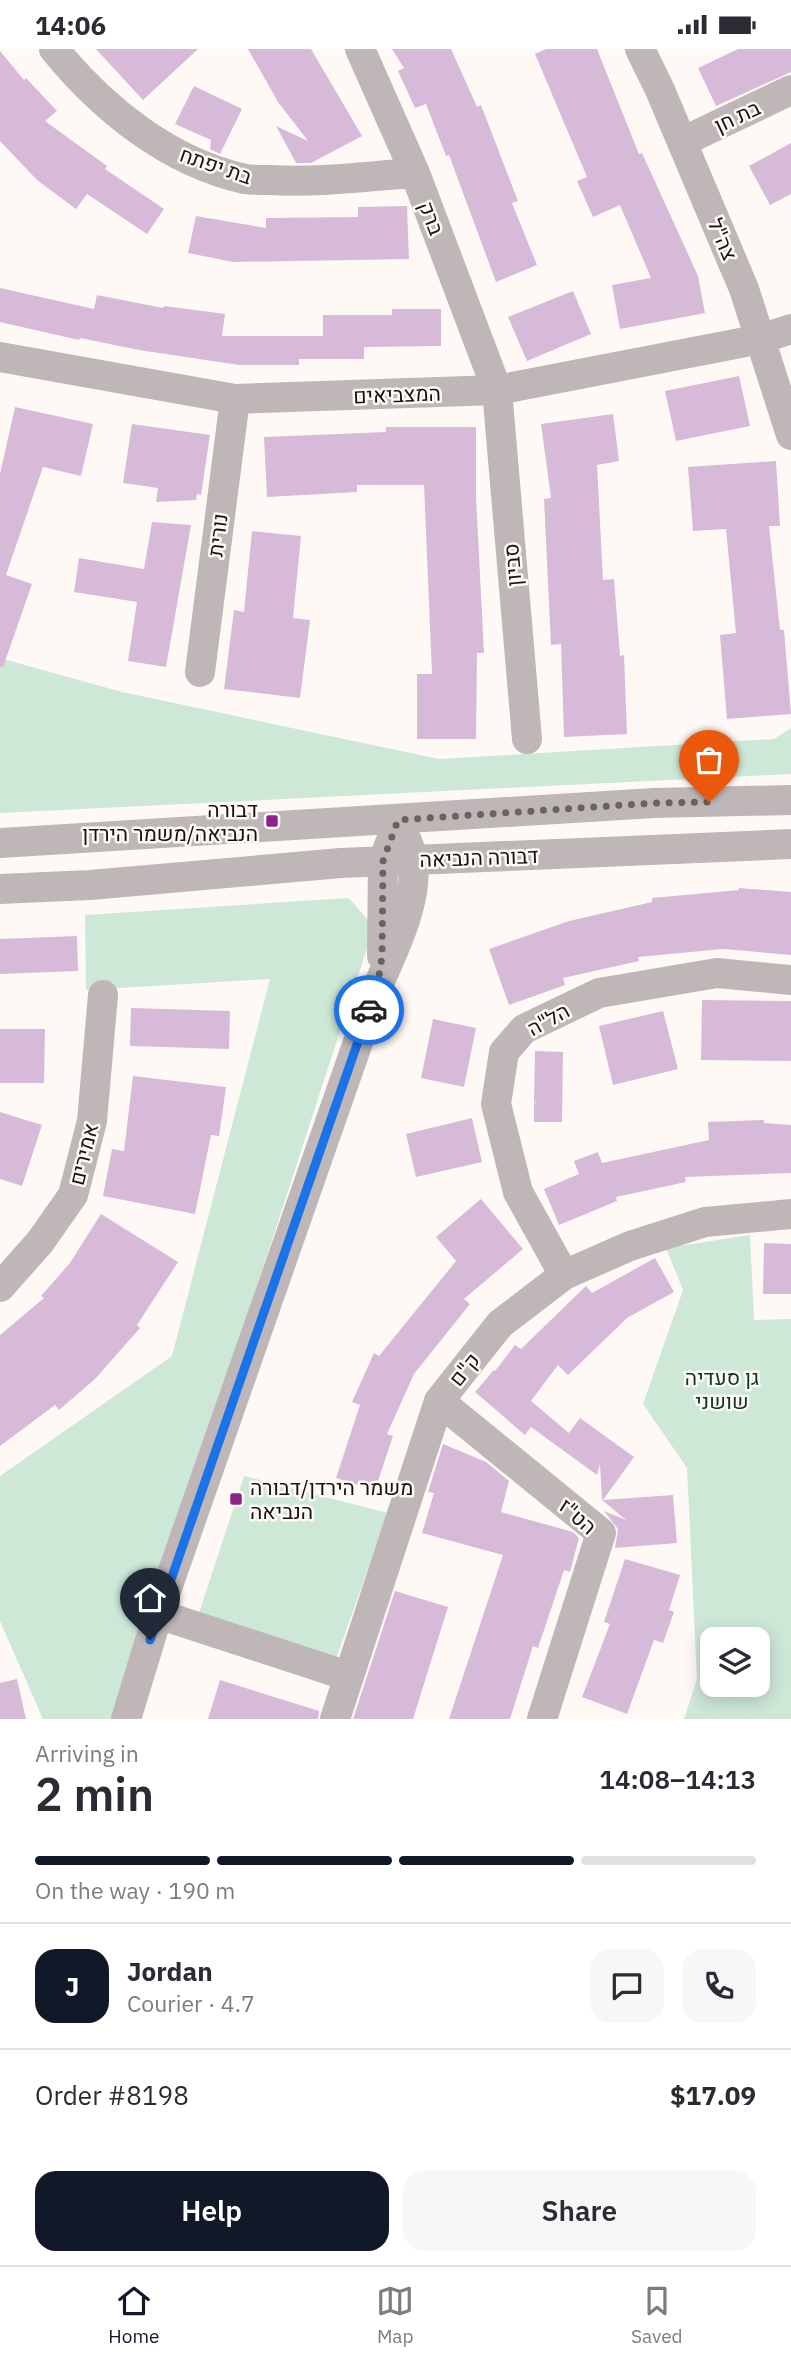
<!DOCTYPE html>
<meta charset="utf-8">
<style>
body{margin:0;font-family:"IBM Plex Sans",Heebo,sans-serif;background:#f7f7f7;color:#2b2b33;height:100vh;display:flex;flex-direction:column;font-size:26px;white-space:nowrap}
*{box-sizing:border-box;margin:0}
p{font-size:23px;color:#7c7c81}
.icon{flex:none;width:38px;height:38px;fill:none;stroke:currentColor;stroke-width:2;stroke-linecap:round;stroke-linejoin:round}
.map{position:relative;height:1670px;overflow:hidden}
.panel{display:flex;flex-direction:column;background:#fff;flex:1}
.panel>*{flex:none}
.controls{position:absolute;left:700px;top:1578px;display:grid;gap:14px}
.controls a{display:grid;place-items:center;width:70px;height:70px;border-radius:14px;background:#fff;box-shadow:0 4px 18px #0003;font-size:35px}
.pin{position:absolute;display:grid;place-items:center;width:60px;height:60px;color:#fff;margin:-72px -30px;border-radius:50% 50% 50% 0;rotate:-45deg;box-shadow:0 0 7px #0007}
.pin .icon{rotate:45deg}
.courier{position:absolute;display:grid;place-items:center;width:70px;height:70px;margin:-35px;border:5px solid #1a73e8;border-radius:50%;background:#fff;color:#222;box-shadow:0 2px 9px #0007}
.overview em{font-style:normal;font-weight:600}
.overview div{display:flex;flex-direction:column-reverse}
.overview{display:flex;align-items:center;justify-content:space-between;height:119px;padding:0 35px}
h1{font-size:46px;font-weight:600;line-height:52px}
.bar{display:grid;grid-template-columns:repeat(4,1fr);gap:10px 7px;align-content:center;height:84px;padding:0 35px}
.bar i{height:9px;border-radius:5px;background:#e1e1e2}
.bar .active{background:#111827}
.bar p{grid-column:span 4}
.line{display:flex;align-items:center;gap:18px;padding:0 35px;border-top:2px solid #e1e1e2}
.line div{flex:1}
.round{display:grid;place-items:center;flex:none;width:74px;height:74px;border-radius:21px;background:#f7f7f7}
.button{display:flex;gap:14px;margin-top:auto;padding:14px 35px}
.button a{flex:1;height:80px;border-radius:21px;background:#111827;color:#fff;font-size:28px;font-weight:600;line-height:80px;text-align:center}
.button a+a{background:#f7f7f7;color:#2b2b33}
.status{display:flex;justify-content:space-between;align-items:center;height:49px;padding:0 35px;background:#fff;direction:ltr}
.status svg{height:19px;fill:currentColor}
.menu{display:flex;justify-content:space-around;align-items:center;height:98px;border-top:2px solid #e1e1e2;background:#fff;font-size:19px;color:#7c7c81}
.menu a{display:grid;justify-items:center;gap:4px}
.menu .active{color:#111827}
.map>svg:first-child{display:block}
.green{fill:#cee8d8;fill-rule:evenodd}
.building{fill:#d6bad8}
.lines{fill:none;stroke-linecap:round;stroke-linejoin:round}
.minor{stroke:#beb6b7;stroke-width:30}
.done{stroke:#696460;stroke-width:7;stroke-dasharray:0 12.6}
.route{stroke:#1a73e8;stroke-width:9}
.poi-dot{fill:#8d2287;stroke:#fff9f5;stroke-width:2.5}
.labels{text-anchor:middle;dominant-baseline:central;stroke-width:5;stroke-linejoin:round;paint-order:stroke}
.street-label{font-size:21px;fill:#181310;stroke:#fff9f5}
.poi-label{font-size:21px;fill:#181310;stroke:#fff9f5;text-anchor:end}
.park-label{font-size:21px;fill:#083821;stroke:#fff9f5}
</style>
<div class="status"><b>14:06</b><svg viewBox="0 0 49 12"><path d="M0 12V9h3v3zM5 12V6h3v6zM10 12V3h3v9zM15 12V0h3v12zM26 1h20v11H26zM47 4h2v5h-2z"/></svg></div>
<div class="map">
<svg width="791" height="1670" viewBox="0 0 791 1670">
<rect width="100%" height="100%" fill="#fff9f5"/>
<path class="green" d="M0,609L122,643L439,710L774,690L791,679V725L0,764Z
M349,849L374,878L116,1670H43L0,1572V1427L172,1307L270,930L86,941L85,866Z
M750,1186L754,1271L791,1270V1670H684L697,1630L687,1419L643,1355L683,1241L666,1199ZM712,1591H758V1636H712Z
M244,1427L388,1464L336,1610L197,1570Z"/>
<path class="building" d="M96,0H198L143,51Z
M248,0H311L362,87L311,114H296L276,77L308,92L278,53Z
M392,0H451L477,58L481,56L518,152L512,154L537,216L496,233L449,106L446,107L426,55L415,59L398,22L404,19Z
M546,0H597L639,105L642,104L698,227L705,264L620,280L612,236L651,229L620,156L593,168L577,132L587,128L535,5Z
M738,0H791V23L716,57L698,19Z
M0,2L24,31L26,29L57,62L45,72L107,117L105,120L164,160L147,185L87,145L76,160L37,131L0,92Z
M194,37L242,60L220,105L210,100L211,91L175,75Z
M791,94V145L770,156L749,117Z
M407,157L409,210L233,213L188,204L196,167L266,179V169L358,168V158Z
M0,239L94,260L97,246L163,259L164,257L225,265L222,287H323V266H392V260H441V297L364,298V310H299V316H239L139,301L80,289L79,291L0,273Z
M573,242L591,285L527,312L508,268Z
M739,327L750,377L676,392L665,342Z
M15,358L93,375L81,427L43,418L6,526L32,535L3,618H0V425Z
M613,365L619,412L597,416L603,531L614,530L620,607L624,606L627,685L564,688L561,595L551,596L544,450L551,449L541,375Z
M132,375L210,386L201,446L197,445L196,451L156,453L158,439L123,434Z
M386,378H476V448L484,604H477L476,690H417V625H432L424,436H357V443L267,448L264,388L386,383Z
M776,412L780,477H769L780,581H784L791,665L727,670L720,586L736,584L726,480L693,482L688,418Z
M152,473L191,476L166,618L128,612L137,553L74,543L79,509L144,520Z
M252,482L301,487L293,569L310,571L300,649L224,640L234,561L244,563Z
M739,839L791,843V906L723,900L638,908L639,912L563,929L565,936L509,956L489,900L569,872L652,853V849L739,841Z
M77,887L78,922L0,925V890Z
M702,951L791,952V1012L701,1011Z
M131,959L230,962L229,1000L130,997Z
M663,962L678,1020L613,1036L599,977Z
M433,970L476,979L464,1038L421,1029Z
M0,980H45L44,1034H0Z
M535,1002L563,1003L562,1073H534V1054H538L534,1053Z
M133,1027L226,1038L219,1087L211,1086L195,1165L103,1147L112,1100L124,1102Z
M0,1063L42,1076L22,1137L0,1130Z
M472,1069L482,1113L416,1128L406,1085Z
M764,1071V1074L791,1076V1124L685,1128L686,1133L616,1148L617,1152L559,1176L544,1140L579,1125L574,1112L598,1103L602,1114L709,1091L708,1073Z
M481,1150L523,1200L464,1250L470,1255L414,1325L387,1385L393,1387L375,1441L336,1429L360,1356L352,1353L374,1304L379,1307L456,1212L436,1188Z
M101,1165L178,1213L137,1276L140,1279L95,1330L59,1361L55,1356L0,1397V1286L44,1249L41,1247L70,1214Z
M764,1194L791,1195V1245H763Z
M655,1209L674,1243L627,1269L568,1326L558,1316L531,1352L569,1384L580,1369L634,1408L603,1451L673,1446L677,1494L615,1499L618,1480L604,1462L626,1471L602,1451L600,1415L597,1426L531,1378L525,1386L475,1343L494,1321L495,1322L515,1296L521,1300L586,1237L592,1244Z
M443,1395L486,1413L509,1432L501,1463L573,1483L579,1489L570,1523L564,1521L538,1599L533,1597L510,1670H449L503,1506L422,1484L434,1444L428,1443Z
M625,1510L680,1526L669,1561L674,1563L663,1594L654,1591L627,1665L582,1648L610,1575L604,1573Z
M395,1542L448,1558L413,1670H353Z
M17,1630L26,1670H0V1634Z
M220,1631L319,1662L318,1670H208Z"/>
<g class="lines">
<path class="minor" d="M54,0C102,59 168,113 245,130C253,131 263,131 271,131C319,134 368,127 415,124
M360,0L415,124L497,341L527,690
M640,0L660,41L744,240L791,386
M682,93L791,41
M0,308L235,350L497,341L761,290L791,280
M200,623L235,350
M0,794L654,754L791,751
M0,840L90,836L341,814L791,795
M382,907L383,812L390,794
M564,1226L518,1143L496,1055L504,1003L524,980L599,944L717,924L791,931
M0,1238L40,1193L73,1146L92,1072L103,946
M439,1352L601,1484L542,1670
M158,1565L348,1627
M126,1670L158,1565L377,939C393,902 418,854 413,813C412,799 403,784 398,771
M335,1670L439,1352L500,1275L564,1226L630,1197L705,1173L791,1165"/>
</g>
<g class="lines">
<path class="done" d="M369,961L377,939L382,908L383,812L398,771L654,754L709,753"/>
<path class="route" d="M150,1591L369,961"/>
</g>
<g class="poi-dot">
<rect x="265" y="765" width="14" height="14" rx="3.5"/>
<rect x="229" y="1443" width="14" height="14" rx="3.5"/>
</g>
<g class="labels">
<g class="street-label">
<text transform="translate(737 67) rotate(-25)">בת חן</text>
<text transform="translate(216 116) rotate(19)">בת יפתח</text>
<text transform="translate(432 169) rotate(69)">ברק</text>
<text transform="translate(723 190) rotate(67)">צה"ל</text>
<text transform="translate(397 345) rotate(-2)">המצביאים</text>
<text transform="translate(217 486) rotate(-83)">נורית</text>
<text transform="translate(512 516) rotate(-95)">סביון</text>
<text transform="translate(479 808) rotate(-2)">דבורה הנביאה</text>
<text transform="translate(548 970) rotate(-29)">הל"ה</text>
<text transform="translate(83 1105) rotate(-76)">אמירים</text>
<text transform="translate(464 1320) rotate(-51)">ק"ם</text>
<text transform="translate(578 1467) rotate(42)">הט"ז</text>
</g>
<g class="poi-label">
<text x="258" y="760">דבורה<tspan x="258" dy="24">הנביאה/משמר הירדן</tspan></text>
<text x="250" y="1438" text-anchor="start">משמר הירדן/דבורה<tspan x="250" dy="24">הנביאה</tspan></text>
</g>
<g class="park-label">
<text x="722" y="1328">גן סעדיה<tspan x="722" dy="24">שושני</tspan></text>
</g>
</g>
</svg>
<div class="controls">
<a><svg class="icon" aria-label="layers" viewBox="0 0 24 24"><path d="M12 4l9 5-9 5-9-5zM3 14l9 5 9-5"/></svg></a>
</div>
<div class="pin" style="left:709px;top:753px;background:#ea580c"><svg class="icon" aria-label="bag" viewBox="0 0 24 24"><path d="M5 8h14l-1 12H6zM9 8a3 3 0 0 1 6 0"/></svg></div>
<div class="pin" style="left:150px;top:1591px;background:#1f2937"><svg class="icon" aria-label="home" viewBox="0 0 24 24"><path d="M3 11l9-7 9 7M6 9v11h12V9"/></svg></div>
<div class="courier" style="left:369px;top:961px"><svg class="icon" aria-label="car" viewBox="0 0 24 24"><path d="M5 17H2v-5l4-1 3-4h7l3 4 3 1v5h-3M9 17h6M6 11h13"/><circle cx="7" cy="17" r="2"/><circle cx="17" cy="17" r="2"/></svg></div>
</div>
<section class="panel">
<div class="overview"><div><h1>2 min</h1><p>Arriving in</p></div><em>14:08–14:13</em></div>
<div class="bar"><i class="active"></i><i class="active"></i><i class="active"></i><i></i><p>On the way · 190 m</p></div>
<div class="line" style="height:126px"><b class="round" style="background:#111827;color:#fff">J</b><div><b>Jordan</b><p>Courier · 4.7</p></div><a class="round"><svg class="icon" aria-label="chat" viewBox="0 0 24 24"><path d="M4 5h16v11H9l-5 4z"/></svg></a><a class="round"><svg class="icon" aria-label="phone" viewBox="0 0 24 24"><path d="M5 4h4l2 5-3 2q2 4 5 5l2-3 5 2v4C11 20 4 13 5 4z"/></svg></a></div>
<div class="line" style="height:91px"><div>Order #8198</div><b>$17.09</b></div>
<div class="button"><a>Help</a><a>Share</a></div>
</section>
<nav class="menu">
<a class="active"><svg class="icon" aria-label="home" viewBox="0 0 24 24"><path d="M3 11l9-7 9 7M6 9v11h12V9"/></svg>Home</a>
<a><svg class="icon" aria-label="map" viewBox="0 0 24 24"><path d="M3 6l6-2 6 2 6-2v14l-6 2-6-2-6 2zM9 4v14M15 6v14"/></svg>Map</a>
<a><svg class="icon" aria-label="saved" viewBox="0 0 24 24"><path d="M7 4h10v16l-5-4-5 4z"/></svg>Saved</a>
</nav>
